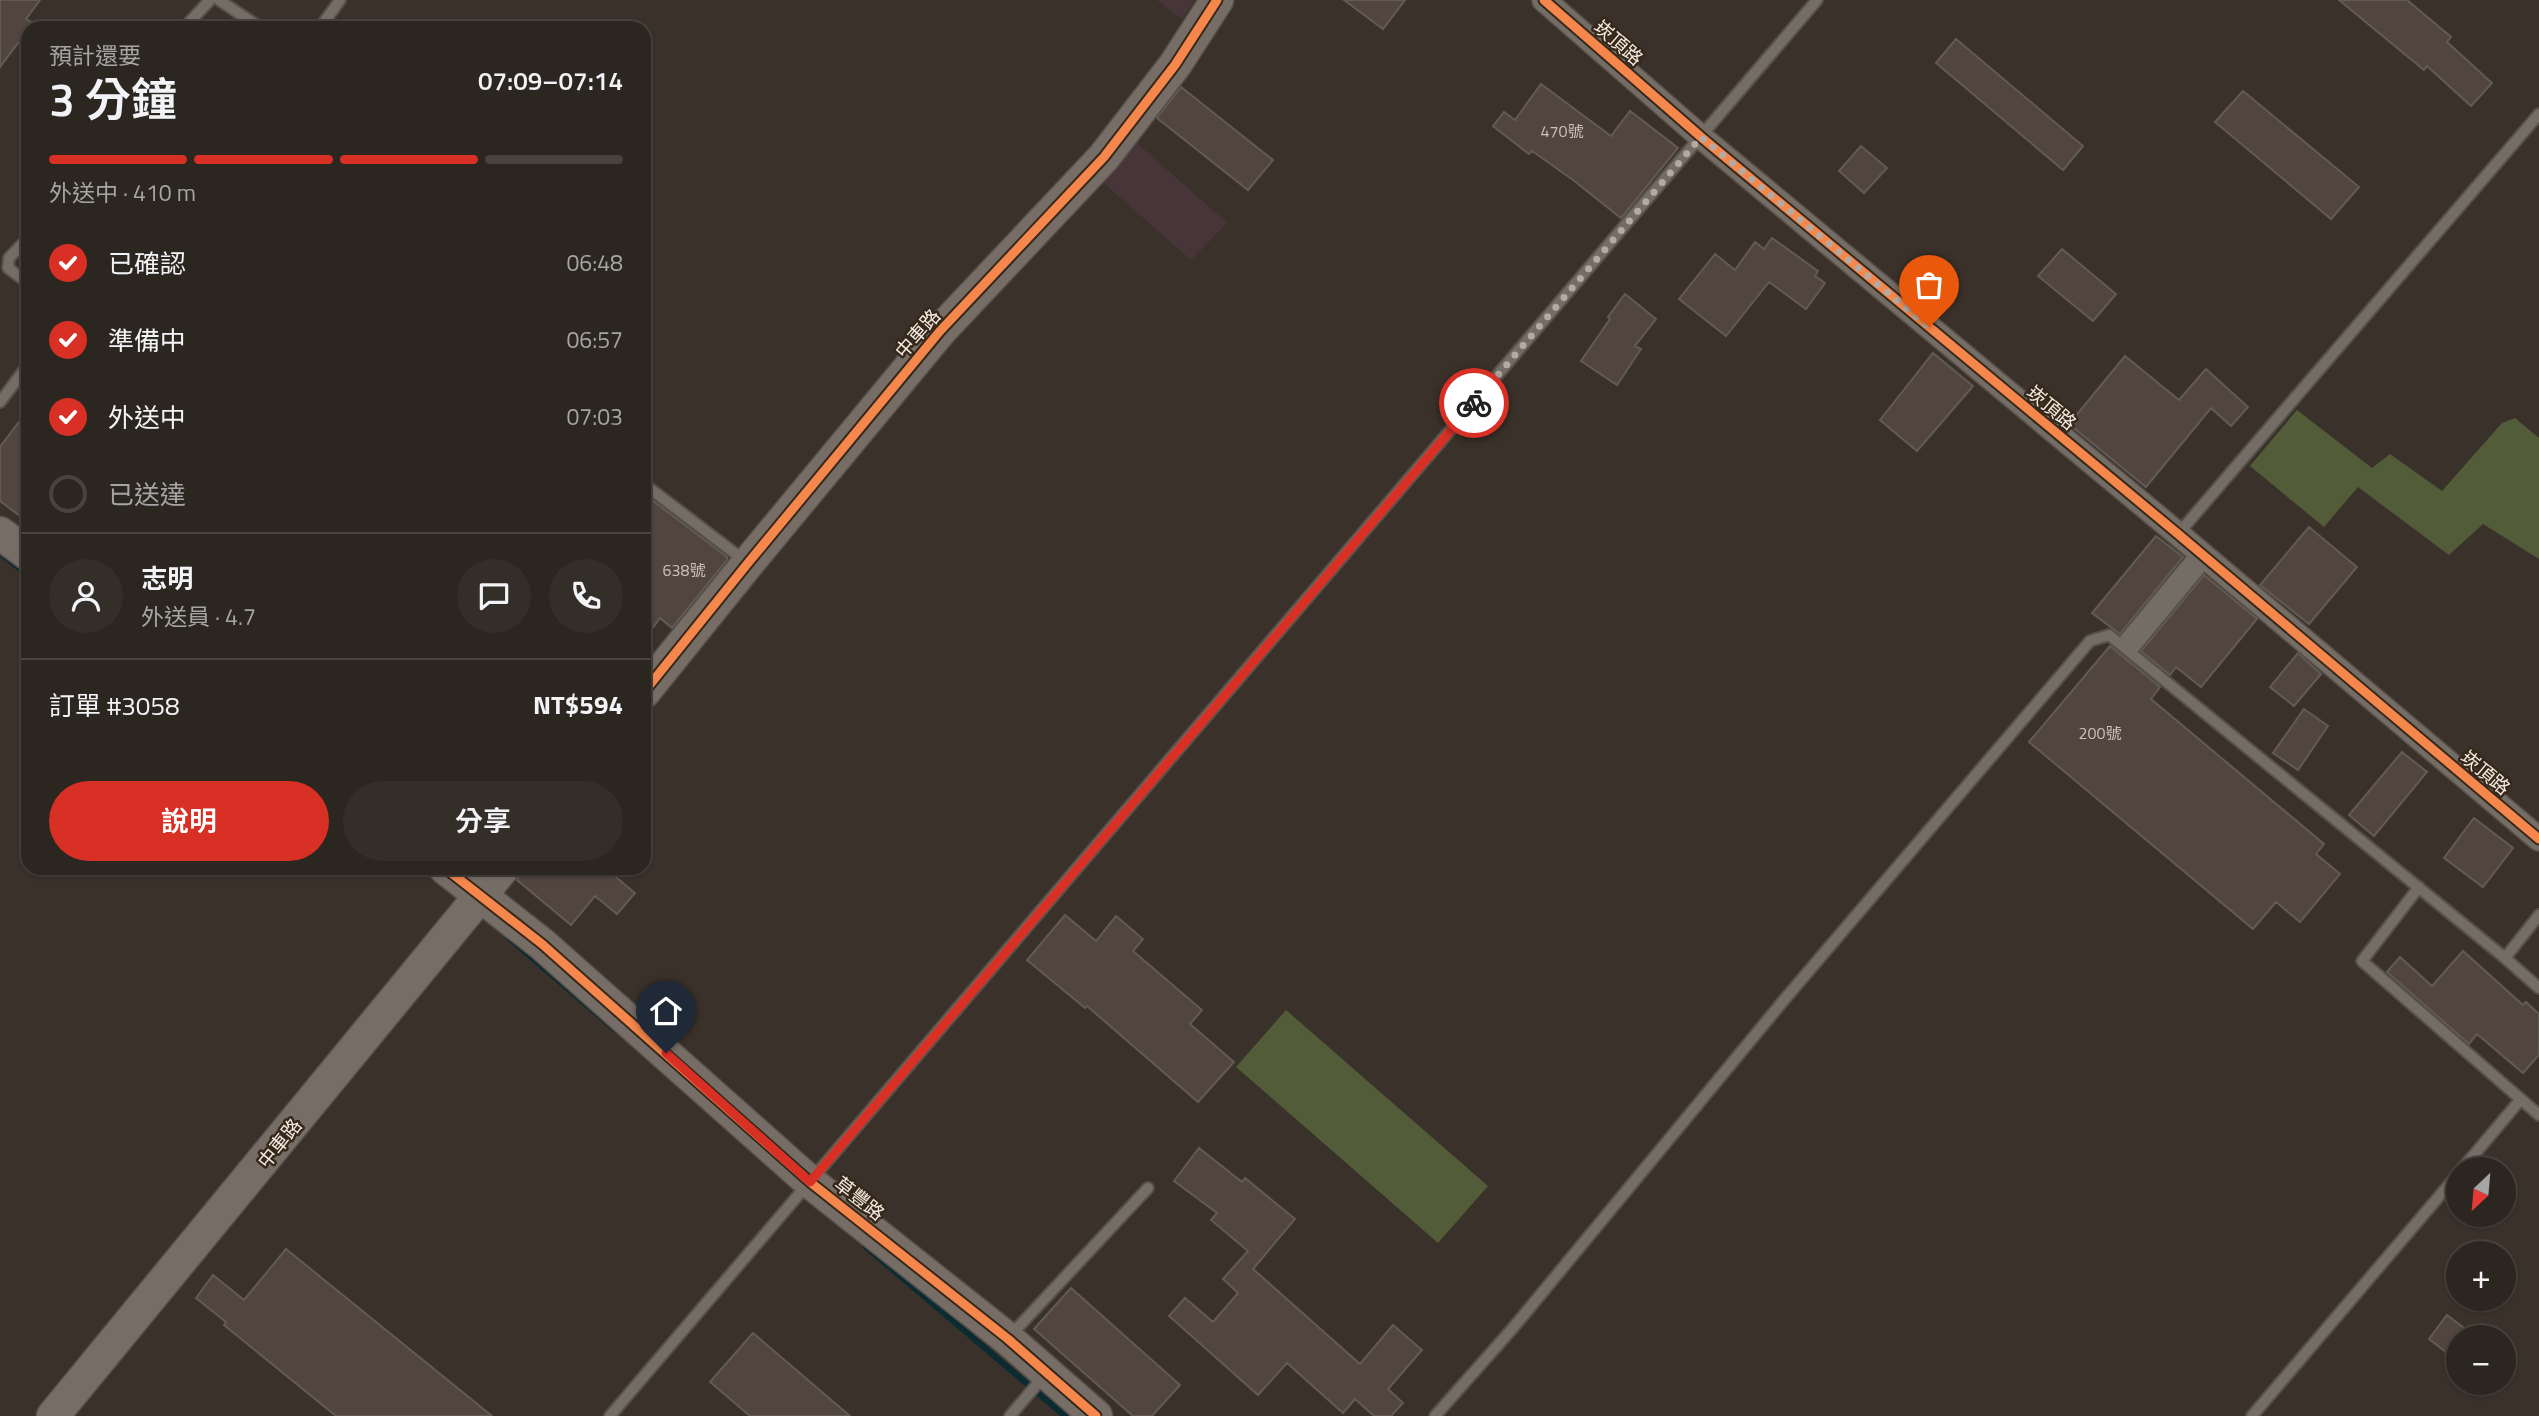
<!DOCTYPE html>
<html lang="zh-TW">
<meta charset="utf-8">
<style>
body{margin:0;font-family:"Titillium Web","Noto Sans TC",sans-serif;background:#342e29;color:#f1f3f6;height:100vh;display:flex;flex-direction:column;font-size:26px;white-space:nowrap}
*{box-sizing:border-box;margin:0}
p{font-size:23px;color:#a6a5a5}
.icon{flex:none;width:38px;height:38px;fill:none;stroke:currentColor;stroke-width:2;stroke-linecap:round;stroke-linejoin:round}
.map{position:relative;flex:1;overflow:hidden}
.panel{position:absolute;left:21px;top:21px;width:630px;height:854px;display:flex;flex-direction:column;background:#2c2620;border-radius:21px;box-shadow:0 2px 5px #0004,0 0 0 2px #48433e}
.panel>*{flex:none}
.needle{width:46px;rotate:206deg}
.tools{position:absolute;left:2446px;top:1157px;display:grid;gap:14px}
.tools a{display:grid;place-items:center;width:70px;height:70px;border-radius:50%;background:#2c2620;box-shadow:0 2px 5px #0004,0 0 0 2px #48433e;font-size:35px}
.pin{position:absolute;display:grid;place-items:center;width:60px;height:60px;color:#fff;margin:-72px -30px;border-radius:50% 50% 50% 0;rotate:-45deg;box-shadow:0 0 7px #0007}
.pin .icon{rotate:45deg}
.courier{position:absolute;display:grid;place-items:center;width:70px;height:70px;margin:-35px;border:5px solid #d93025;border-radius:50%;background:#fff;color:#222;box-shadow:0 2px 9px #0007}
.head em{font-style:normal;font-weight:600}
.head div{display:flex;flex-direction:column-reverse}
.head{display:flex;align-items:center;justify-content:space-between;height:119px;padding:0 28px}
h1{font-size:46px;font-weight:600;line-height:52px}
.bar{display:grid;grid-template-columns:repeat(4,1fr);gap:10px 7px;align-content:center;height:84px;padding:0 28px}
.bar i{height:9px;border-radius:5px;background:#48433e}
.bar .active{background:#d93025}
.bar p{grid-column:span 4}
.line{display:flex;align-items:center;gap:18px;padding:0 28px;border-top:2px solid #48433e}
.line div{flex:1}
.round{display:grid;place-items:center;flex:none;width:74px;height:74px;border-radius:37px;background:#342e29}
ol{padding:0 28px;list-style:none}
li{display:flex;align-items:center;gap:21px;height:77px}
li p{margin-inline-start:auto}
li .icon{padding:7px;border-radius:50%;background:#d93025;color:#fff;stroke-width:4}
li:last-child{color:#a6a5a5}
li i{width:38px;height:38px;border:4px solid #48433e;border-radius:50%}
.primary-button{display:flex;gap:14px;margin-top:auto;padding:14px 28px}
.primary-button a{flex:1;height:80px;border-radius:42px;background:#d93025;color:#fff;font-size:28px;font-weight:600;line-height:80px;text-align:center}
.primary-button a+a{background:#342e29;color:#f1f3f6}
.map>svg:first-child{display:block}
.industrial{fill:#48353a}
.green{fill:#525c38}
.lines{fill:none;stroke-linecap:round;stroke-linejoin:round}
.stream{stroke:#092b31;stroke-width:6}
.building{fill:#52453f;stroke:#625a55;stroke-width:2}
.lane-casing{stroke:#575049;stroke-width:14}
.street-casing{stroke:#575049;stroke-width:26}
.secondary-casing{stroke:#575049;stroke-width:35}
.lane{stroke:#736d66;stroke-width:10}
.street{stroke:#736d66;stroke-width:23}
.secondary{stroke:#766e66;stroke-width:32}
.cycleway-casing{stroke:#36281a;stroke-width:13}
.cycleway{stroke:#f5874c;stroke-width:9}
.done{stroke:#b4aaa2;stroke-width:7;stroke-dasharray:0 12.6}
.route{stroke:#d93025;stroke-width:9}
.labels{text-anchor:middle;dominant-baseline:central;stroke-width:5;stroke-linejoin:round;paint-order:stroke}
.number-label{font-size:16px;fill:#ccc2b9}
.street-label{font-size:19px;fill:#f5ebe2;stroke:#36281a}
</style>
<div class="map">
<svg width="2539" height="1416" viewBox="0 0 2539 1416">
<rect width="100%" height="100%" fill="#3a322a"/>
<path class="industrial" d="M1157,0H1195L1182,19Z
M1129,136L1227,223L1191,260L1098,178Z"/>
<path class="green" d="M2297,410L2372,468L2390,454L2442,491L2502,423L2515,418L2539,438V559L2483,524L2449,555L2358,487L2324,527L2250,466Z
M1286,1010L1488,1186L1438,1243L1236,1067Z"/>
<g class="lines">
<path class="stream" d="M0,553L28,575
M423,868L436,877
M506,935L617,1031
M866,1247L1065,1416"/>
</g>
<path class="building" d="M0,0H40L26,19L33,23L0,67Z
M1344,0H1405L1383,29Z
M2339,0H2407L2451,37L2447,42L2492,83L2471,106L2427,66L2424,70Z
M1956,39L2083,146L2063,170L1936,63Z
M1541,84L1611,136L1630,111L1678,148L1621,218L1573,180L1532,151L1529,154L1493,126L1504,112L1515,120Z
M1181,87L1273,160L1248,190L1157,118Z
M2243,91L2359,187L2331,219L2215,122Z
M1861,146L1887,168L1864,193L1839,171Z
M1772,238L1818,271L1815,276L1825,283L1806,309L1769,282L1726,336L1679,299L1715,254L1735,270L1755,242L1764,249Z
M2062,249L2116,294L2093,321L2038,276Z
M1625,294L1656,319L1635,346L1641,349L1617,385L1581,361L1610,319L1608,317Z
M1933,353L1973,386L1917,451L1880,420Z
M2125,356L2179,400L2206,369L2248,407L2231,426L2211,408L2146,487L2069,424Z
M28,410V522L0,501V447Z
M644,494L727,557V560L672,628L660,618L644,640Z
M2309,527L2357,567L2309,624L2260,585Z
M2156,536L2183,557L2120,634L2092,613Z
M2204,575L2257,619L2201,687L2176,667L2170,675L2141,651Z
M2110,646L2160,687L2151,699L2324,844L2316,854L2340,874L2300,922L2276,902L2253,929L2029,742Z
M2298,653L2321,674L2294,706L2270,687Z
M2304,709L2328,726L2298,770L2273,753Z
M2402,752L2427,772L2374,836L2349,815Z
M2474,818L2513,848L2483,887L2444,858Z
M523,868H605L635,893L617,914L595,896L571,925L517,880Z
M1065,915L1096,941L1116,916L1143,939L1133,951L1202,1010L1190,1024L1234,1062L1198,1102L1087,1006L1085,1008L1027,960Z
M2463,951L2523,1005L2526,1002L2539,1014V1055L2523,1073L2477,1034L2469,1044L2387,972L2400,957L2432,986Z
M1199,1148L1242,1182L1245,1178L1295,1219L1253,1269L1360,1364L1393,1325L1422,1350L1388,1389L1403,1403L1391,1416H1374L1355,1399L1343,1413L1287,1363L1258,1395L1169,1316L1185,1298L1213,1322L1238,1293L1223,1279L1248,1251L1211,1220L1217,1213L1174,1181Z
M286,1249L492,1416H336L224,1325L226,1322L196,1298L213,1275L244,1300Z
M1071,1288L1180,1385L1152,1416H1133L1034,1329Z
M2447,1315L2476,1337H2459V1362L2429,1339Z
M753,1333L850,1416H750L710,1382Z"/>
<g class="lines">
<g class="lane-casing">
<path id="lane" d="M219,0L261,28
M184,28L210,0
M320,28L340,0
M28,238L9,258L8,268L28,283
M0,402L28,365
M644,484L745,561
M2178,534L2539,114
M2419,887L2362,961L2539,1115
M2505,958L2539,988
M2462,1169L2521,1099
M1009,1337L1148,1188
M610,1416L1817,0
M1010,1416L1044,1376
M1435,1416L1513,1328L1784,1000L2090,641L2109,635L2505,958L2539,915
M2252,1416L2459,1173"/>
</g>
<g class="street-casing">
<path id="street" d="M1544,0L1701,137L2178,534L2539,839
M2130,643L2203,555"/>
</g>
<g class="secondary-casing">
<path id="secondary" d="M0,533L28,554
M644,692L748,563L940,331L1104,157L1175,65L1217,0
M445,868L542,944L810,1182L1008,1339L1096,1416
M53,1416L503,868"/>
</g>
<use href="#lane" class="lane"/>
<use href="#street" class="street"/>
<use href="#secondary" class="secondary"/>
<g class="cycleway-casing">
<path id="cycleway" d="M1544,0L1701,137L2178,534L2539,839
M644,692L748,563L940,331L1104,157L1175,65L1217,0
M445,868L542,944L810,1182L1008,1339L1096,1416"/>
</g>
<use href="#cycleway" class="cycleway"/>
</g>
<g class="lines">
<path class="done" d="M1474,403L1701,137L1929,327"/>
<path class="route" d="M666,1053L810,1182L1474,403"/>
</g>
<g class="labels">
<g class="number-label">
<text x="1562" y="131">470號</text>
<text x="684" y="570">638號</text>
<text x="2100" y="733">200號</text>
</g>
<g class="street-label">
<text transform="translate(1619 42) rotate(41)">崁頂路</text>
<text transform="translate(917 333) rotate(-49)">中車路</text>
<text transform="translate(2052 407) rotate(40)">崁頂路</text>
<text transform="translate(2486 772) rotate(40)">崁頂路</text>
<text transform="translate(279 1143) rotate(-51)">中車路</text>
<text transform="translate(860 1198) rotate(38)">草豐路</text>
</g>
</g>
</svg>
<div class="tools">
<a><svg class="needle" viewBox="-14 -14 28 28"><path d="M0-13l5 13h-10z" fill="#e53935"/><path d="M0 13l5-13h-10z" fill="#a6a5a5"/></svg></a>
<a>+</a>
<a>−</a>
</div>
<div class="pin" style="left:1929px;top:327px;background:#ea580c"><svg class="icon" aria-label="bag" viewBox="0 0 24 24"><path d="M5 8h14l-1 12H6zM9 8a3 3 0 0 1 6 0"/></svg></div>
<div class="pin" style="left:666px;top:1053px;background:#1f2937"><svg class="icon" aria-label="home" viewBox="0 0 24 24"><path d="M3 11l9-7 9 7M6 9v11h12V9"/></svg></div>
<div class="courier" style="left:1474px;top:403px"><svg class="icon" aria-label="bike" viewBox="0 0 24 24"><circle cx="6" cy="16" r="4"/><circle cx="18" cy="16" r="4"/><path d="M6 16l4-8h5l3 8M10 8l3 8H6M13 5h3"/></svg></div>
<section class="panel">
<div class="head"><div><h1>3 分鐘</h1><p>預計還要</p></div><em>07:09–07:14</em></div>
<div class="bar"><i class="active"></i><i class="active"></i><i class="active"></i><i></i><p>外送中 · 410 m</p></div>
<ol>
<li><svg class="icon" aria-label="check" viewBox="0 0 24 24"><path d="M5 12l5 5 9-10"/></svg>已確認<p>06:48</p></li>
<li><svg class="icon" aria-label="check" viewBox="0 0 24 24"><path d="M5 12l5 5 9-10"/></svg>準備中<p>06:57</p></li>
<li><svg class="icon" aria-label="check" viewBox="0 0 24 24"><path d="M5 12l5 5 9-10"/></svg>外送中<p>07:03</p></li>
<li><i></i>已送達</li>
</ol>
<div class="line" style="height:126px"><a class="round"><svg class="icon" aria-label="person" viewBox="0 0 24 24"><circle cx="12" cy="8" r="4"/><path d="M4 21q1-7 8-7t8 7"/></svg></a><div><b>志明</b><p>外送員 · 4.7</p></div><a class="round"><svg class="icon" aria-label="chat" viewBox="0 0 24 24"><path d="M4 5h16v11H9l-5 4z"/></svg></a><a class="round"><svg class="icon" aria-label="phone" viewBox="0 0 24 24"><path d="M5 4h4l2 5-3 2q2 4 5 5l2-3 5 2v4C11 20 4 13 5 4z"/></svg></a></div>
<div class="line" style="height:91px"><div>訂單 #3058</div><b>NT$594</b></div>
<div class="primary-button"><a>說明</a><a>分享</a></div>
</section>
</div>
